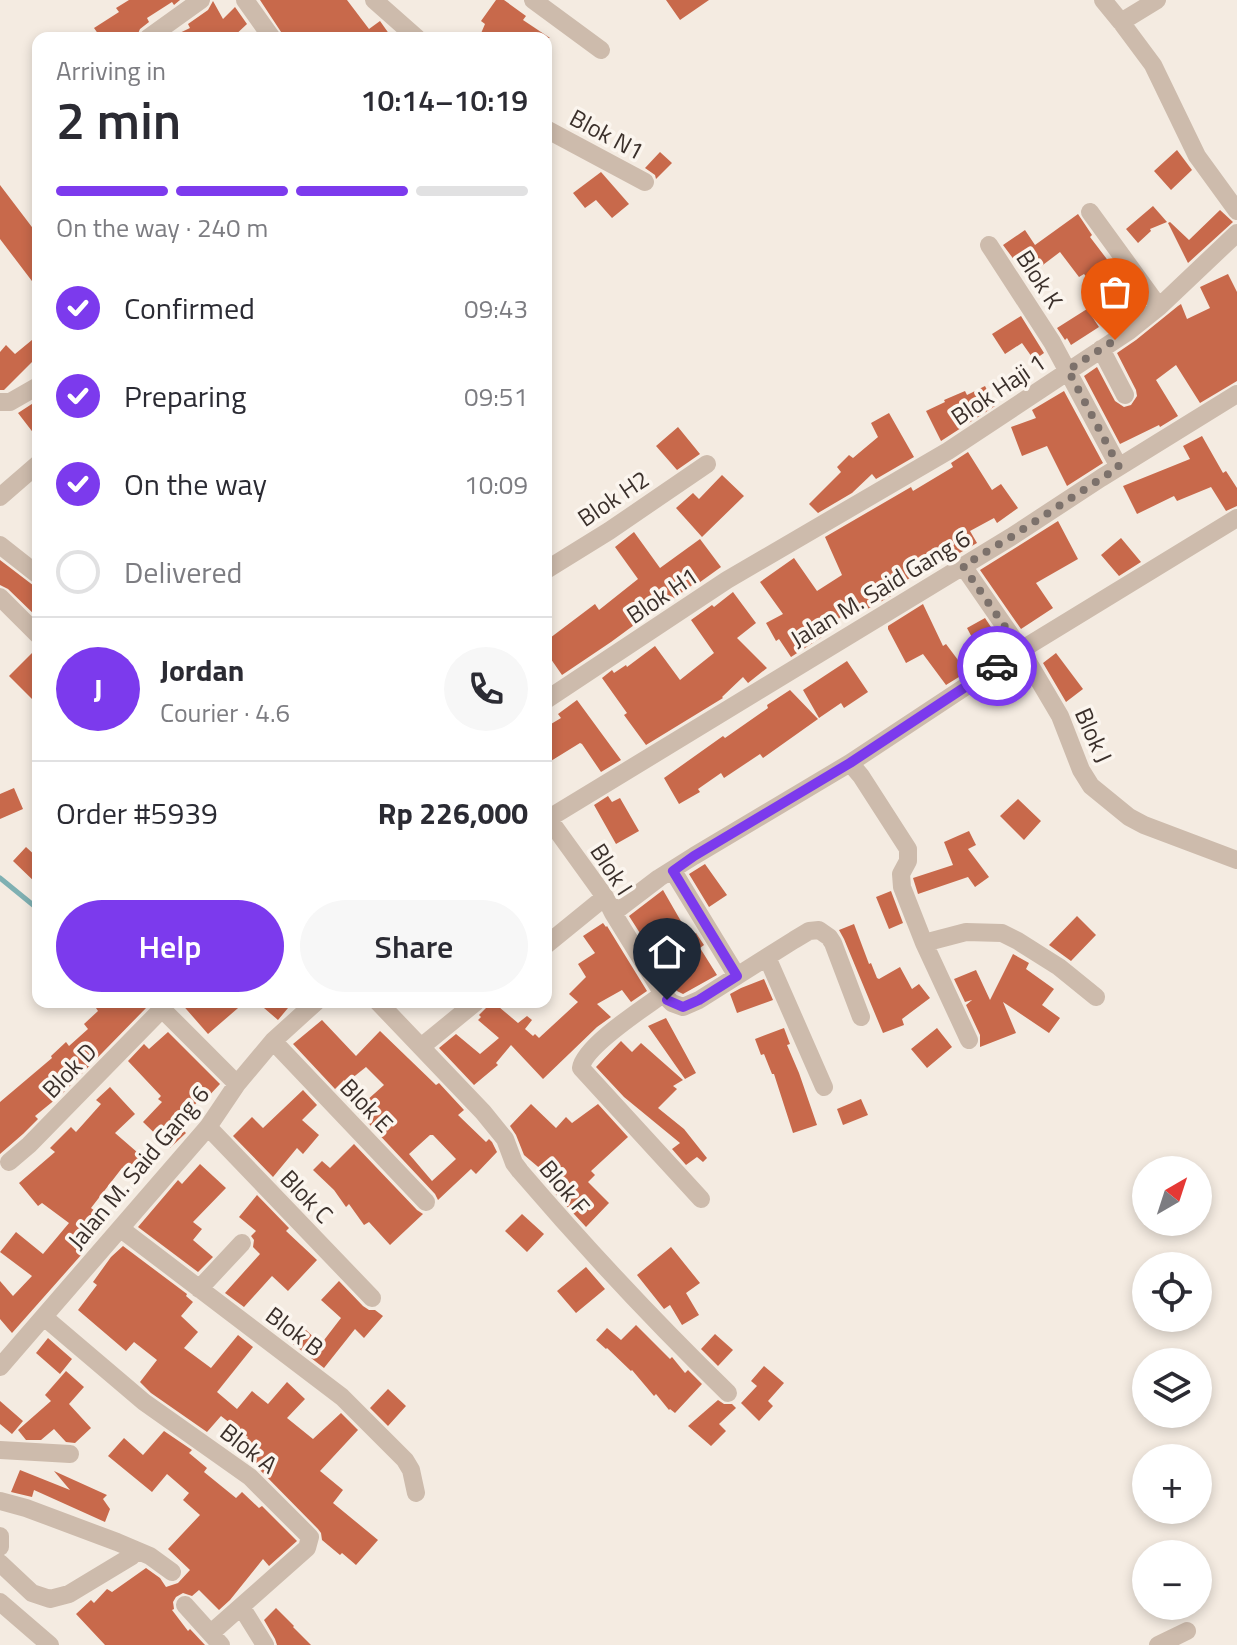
<!DOCTYPE html>
<meta charset="utf-8">
<style>
body{margin:0;font-family:"Titillium Web",sans-serif;background:#f7f7f7;color:#2b2b33;height:100vh;display:flex;flex-direction:column;font-size:30px;white-space:nowrap}
*{box-sizing:border-box;margin:0}
p{font-size:26px;color:#7c7c81}
.icon{flex:none;width:44px;height:44px;fill:none;stroke:currentColor;stroke-width:2;stroke-linecap:round;stroke-linejoin:round}
.map{position:relative;flex:1;overflow:hidden}
.panel{position:absolute;left:32px;top:32px;width:520px;height:976px;display:flex;flex-direction:column;background:#fff;border-radius:16px;box-shadow:0 4px 12px #0003}
.panel>*{flex:none}
.needle{width:52px;rotate:39deg}
.controls{position:absolute;left:1132px;top:1156px;display:grid;gap:16px}
.controls a{display:grid;place-items:center;width:80px;height:80px;border-radius:50%;background:#fff;box-shadow:0 4px 12px #0003;font-size:40px}
.pin{position:absolute;display:grid;place-items:center;width:68px;height:68px;color:#fff;margin:-82px -34px;border-radius:50% 50% 50% 0;rotate:-45deg;box-shadow:0 0 8px #0007}
.pin .icon{rotate:45deg}
.courier{position:absolute;display:grid;place-items:center;width:80px;height:80px;margin:-40px;border:6px solid #7c3aed;border-radius:50%;background:#fff;color:#222;box-shadow:0 2px 10px #0007}
.summary em{font-style:normal;font-weight:600}
.summary div{display:flex;flex-direction:column-reverse}
.summary{display:flex;align-items:center;justify-content:space-between;height:136px;padding:0 24px}
h1{font-size:52px;font-weight:600;line-height:60px}
.bar{display:grid;grid-template-columns:repeat(4,1fr);gap:12px 8px;align-content:center;height:96px;padding:0 24px}
.bar i{height:10px;border-radius:6px;background:#e1e1e2}
.bar .on{background:#7c3aed}
.bar p{grid-column:span 4}
.line{display:flex;align-items:center;gap:20px;padding:0 24px;border-top:2px solid #e1e1e2}
.line div{flex:1}
.round{display:grid;place-items:center;flex:none;width:84px;height:84px;border-radius:42px;background:#f7f7f7}
ol{padding:0 24px;list-style:none}
li{display:flex;align-items:center;gap:24px;height:88px}
li p{margin-inline-start:auto}
li .icon{padding:8px;border-radius:50%;background:#7c3aed;color:#fff;stroke-width:4}
li:last-child{color:#7c7c81}
li i{width:44px;height:44px;border:4px solid #e1e1e2;border-radius:50%}
.action{display:flex;gap:16px;margin-top:auto;padding:16px 24px}
.action a{flex:1;height:92px;border-radius:48px;background:#7c3aed;color:#fff;font-size:32px;font-weight:600;line-height:92px;text-align:center}
.action a+a{background:#f7f7f7;color:#2b2b33}
.map>svg:first-child{display:block}
.lines{fill:none;stroke-linecap:round;stroke-linejoin:round}
.stream{stroke:#7fb0b2;stroke-width:5}
.building{fill:#c8694b;fill-rule:evenodd}
.minor{stroke:#cdbbac;stroke-width:18}
.done{stroke:#7c716b;stroke-width:8;stroke-dasharray:0 14.4}
.route{stroke:#7c3aed;stroke-width:10}
.labels{text-anchor:middle;dominant-baseline:central;stroke-width:7;stroke-linejoin:round;paint-order:stroke}
.street-label{font-size:24px;fill:#3b302b;stroke:#fbf5ee}
</style>
<div class="map">
<svg width="1237" height="1645" viewBox="0 0 1237 1645">
<rect width="100%" height="100%" fill="#f4ebe1"/>
<g class="lines">
<path class="stream" d="M0,878L38,909"/>
</g>
<path class="building" d="M129,0H180L174,5L172,2L147,18L149,22L140,29L136,38H101L94,28L119,12L116,8Z
M260,0H347L369,29L380,21L392,38H285Z
M496,0H504L526,16L523,20L550,38H479L485,24L481,21Z
M666,0H709L680,20Z
M213,1L223,19L235,7L247,24L232,38H169L190,28L188,24L208,10Z
M1177,150L1192,170L1171,190L1154,171Z
M660,152L672,163L656,179L655,175L645,168Z
M601,172L629,204L612,218L596,200L585,208L573,193Z
M0,185L38,235V289L0,239Z
M1153,206L1167,222L1150,229L1151,231L1138,243L1126,229Z
M1220,210L1233,222L1188,263L1168,223L1170,222L1189,240Z
M1078,214L1092,235L1090,237L1119,275L1100,292L1084,274L1079,277L1060,252L1027,277L1003,245L1025,230L1035,245Z
M1228,274L1237,292V381L1200,403L1176,365L1156,380L1178,416L1160,427L1159,425L1120,444L1084,376L1097,367L1115,401L1124,407L1131,405L1137,396L1136,390L1117,353L1136,340L1178,306L1181,304L1187,319L1210,308L1200,287Z
M1135,297L1142,305L1107,331L1101,324L1114,312L1115,315Z
M1087,309L1099,327L1071,345L1067,338L1065,340L1057,328Z
M1021,316L1044,353L1034,360L1022,343L1005,354L992,334Z
M38,335V356L4,390H0V352L6,345L15,354Z
M985,386L995,406L941,441L926,411L945,402L944,400L965,391L967,395Z
M1064,391L1103,463L1067,486L1047,446L1022,456L1011,427L1036,418L1032,410Z
M38,400V439L18,413Z
M889,413L914,457L876,479L872,474L852,493L818,513L809,504L841,472L837,467L849,455L853,458L878,437L871,423Z
M678,427L700,454L677,470L656,446Z
M1202,436L1223,473L1226,471L1237,488V506L1226,511L1211,487L1177,501L1174,496L1137,514L1123,486L1190,459L1183,446Z
M968,452L992,490L1001,484L1018,508L997,523L994,518L970,531L977,543L956,555L952,549L925,565L926,566L907,580L888,592L891,596L849,619L846,614L821,630L825,635L791,657L779,639L776,641L766,623L783,614L760,582L794,558L817,591L842,575L825,537L911,487L913,491L953,467L951,463Z
M722,475L744,496L702,537L676,508L693,493L699,499Z
M1058,521L1078,559L1036,583L1053,608L1021,629L980,570Z
M634,532L660,568L700,539L721,567L696,585L695,583L661,608L660,606L611,642L562,675L546,652V641L595,604L599,610L638,579L615,547Z
M1121,538L1141,562L1119,576L1101,555Z
M0,560L38,589V618L8,589L0,585Z
M733,592L756,623L737,638L767,668L748,683L743,677L722,697L723,698L646,745L624,715L627,713L602,678L612,670L614,673L626,665L627,667L655,646L680,680L714,653L691,620L712,605L714,607Z
M923,604L943,646L946,644L967,672L946,685L923,654L906,663L888,629V626Z
M985,618L997,636L977,647L967,628Z
M38,647V705L9,676Z
M1056,653L1083,689L1066,702L1043,663Z
M847,661L868,692L844,708L841,703L819,718L803,690Z
M790,690L818,719L763,758L760,754L724,778L721,773L698,789L700,792L679,804L664,778L723,736L725,738L768,708L767,705Z
M577,700L621,760L601,772L582,744L580,743L546,764V727L561,718L558,714Z
M14,788L23,809L0,819V794Z
M608,796L612,802L620,798L639,831L616,844L594,805Z
M1018,799L1041,821L1024,840L1000,816Z
M969,831L976,845L968,849L989,877L975,887L968,877L918,894L913,878L953,865L944,842Z
M26,847L38,858V885L13,861Z
M705,864L727,895L709,907L689,874Z
M663,890L682,923L692,936L696,933L704,945L700,948L717,975L683,994L677,991L629,916Z
M891,891L903,923L889,929L876,897Z
M1077,916L1096,935L1071,961L1049,945Z
M603,923L606,927L607,926L647,991L631,1002L622,990L597,1004L611,1017L597,1027L543,1079L511,1045L496,1063L498,1065L474,1085L439,1048L456,1034L480,1054L499,1038L478,1020L481,1017L479,1015L487,1007L488,1002H493L518,1023L527,1016L532,1020L525,1029L533,1036L535,1034L539,1038L578,1002L569,994L586,977L578,964L595,953L583,936Z
M854,924L869,964L871,963L877,978L879,979L900,967L912,989L919,984L930,998L902,1019L904,1025L883,1033L844,939L839,930Z
M1013,954L1029,963L1026,969L1054,989L1042,1005L1060,1018L1049,1033L1003,1002L1016,1033L980,1047V1035L966,1005L972,1000L965,1002L954,979L976,970L990,1000Z
M764,979L773,1000L737,1013L730,994L741,988Z
M103,1002H141L146,1008L62,1094L35,1116L38,1119L23,1134L0,1154V1102L52,1058L51,1056L66,1042L69,1046L88,1029L84,1024L98,1011L96,1008Z
M180,1002H245L208,1034Z
M257,1002H293L278,1020Z
M666,1018L696,1073L685,1079L648,1026Z
M322,1020L356,1056L380,1031L436,1085L439,1083L464,1110L458,1115L486,1142L489,1139L492,1142L497,1152L476,1174L471,1169L438,1200L435,1194L356,1110L384,1085L366,1067L346,1083L344,1080L335,1089L293,1044ZM430,1135H433L456,1159L432,1181L409,1154Z
M784,1028L790,1044L787,1045L799,1073L817,1125L793,1133L774,1074H772L764,1054L761,1055L755,1039Z
M937,1028L952,1047L927,1068L911,1049Z
M168,1032L220,1084L204,1101L201,1098L177,1124L186,1133L170,1148L143,1122L162,1102L158,1099L161,1096L128,1061L144,1044L149,1049Z
M621,1041L632,1052L641,1043L683,1080L673,1086L677,1089L658,1108L684,1129L707,1158L703,1162L697,1157L686,1165L672,1149L680,1143L624,1097L596,1067Z
M110,1087L135,1114L115,1133L145,1159L130,1175L122,1168L91,1208L99,1214L74,1247L82,1254L12,1333L0,1319V1281L13,1296L32,1276L0,1252L16,1232L43,1254L69,1223L42,1203L38,1206L19,1183L55,1152L50,1148L71,1127L76,1132L101,1104L96,1100Z
M303,1090L317,1105L302,1120L319,1135L303,1154L297,1148L273,1177L233,1136L252,1117L263,1128Z
M861,1099L868,1115L843,1125L837,1109Z
M531,1104L556,1128L566,1117L572,1123L598,1104L628,1137L591,1171L595,1175L588,1182L609,1203L586,1227L550,1188L556,1182L524,1155L516,1135L510,1126Z
M354,1144L417,1210L423,1214L390,1245L369,1222L364,1225L349,1204L346,1207L334,1190L313,1170L322,1161L330,1168Z
M200,1164L226,1188L193,1222L202,1229L193,1240L213,1257L198,1272L138,1227L178,1180L182,1184Z
M257,1195L289,1228L286,1231L317,1260L288,1291L272,1276L244,1307L225,1293L260,1254L253,1247L254,1240L251,1236L256,1231L239,1217Z
M522,1214L544,1234L527,1252L505,1231Z
M123,1246L187,1294L186,1296L193,1302L181,1316L198,1332L184,1348L211,1368L238,1335L253,1347L217,1392L237,1409L252,1391L268,1404L287,1382L305,1399L287,1418L313,1439L341,1413L358,1430L320,1471L343,1490L333,1503L378,1540L356,1565L342,1553L340,1555L322,1540L321,1533L318,1529L258,1468L235,1452L248,1437L221,1416L207,1432L151,1393L140,1382L157,1360L134,1342L126,1351L78,1310L97,1285L93,1282L111,1257Z
M671,1247L700,1283L686,1293L699,1315L682,1325L670,1305L664,1309L637,1275Z
M586,1267L605,1289L576,1313L557,1291Z
M339,1281L363,1306L369,1310H375L383,1316L364,1338L355,1329L324,1368L293,1344L306,1330L321,1344L341,1318L321,1300Z
M636,1325L670,1359L672,1357L685,1373L688,1370L702,1384L675,1413L670,1409L669,1410L656,1394L654,1396L632,1370L631,1371L607,1348L606,1349L596,1340L607,1328L621,1340Z
M715,1334L733,1350L718,1366L701,1349Z
M48,1338L72,1359L60,1374L36,1353Z
M764,1366L784,1383L768,1401L773,1406L759,1421L741,1403L757,1386L751,1381Z
M66,1371L84,1387L69,1404L91,1428L75,1443L66,1442L54,1429L41,1440H26L18,1430L51,1401L45,1395Z
M388,1389L406,1406L388,1426L370,1408Z
M718,1400L724,1404H732L736,1408L719,1424L726,1431L711,1446L688,1426Z
M0,1401L23,1421L12,1434L0,1424Z
M164,1431L192,1450L189,1453L207,1468L204,1472L236,1498L242,1492L259,1508L262,1506L297,1541L269,1566L263,1559L230,1600L219,1610L199,1590L192,1596L183,1593L176,1597L173,1602L174,1609L172,1610L188,1631L190,1629L205,1645H105L76,1614L91,1600L94,1603L107,1589L112,1592L146,1568L160,1578L166,1587L178,1583L190,1570L168,1549L200,1515L183,1500L189,1493L167,1474L152,1492L108,1456L124,1438L143,1455Z
M20,1470L70,1490L54,1471L107,1495L103,1499L110,1509L105,1522L34,1490L32,1497L11,1492Z
M276,1608L294,1626L293,1627L311,1645H277L275,1639L264,1620Z"/>
<g class="lines">
<path class="minor" d="M245,0L272,38
M374,0L417,38
M533,0L601,50
M1103,0L1121,22
M1157,0L1121,22L1153,65L1197,156L1237,211
M148,38L201,0
M546,129L645,182
M1090,212L1159,307
M989,245L1052,342L1119,467
M1101,349L1125,395
M0,402H10L38,386
M0,497L38,464
M0,545L38,575
M963,566L1021,650L1060,716L1081,770L1091,786L1129,817L1144,825L1237,860
M546,570L609,531L707,464
M0,597L38,635
M546,700L727,580L948,451L1129,331L1159,307L1237,233
M850,763L1021,650L1237,518
M548,818L605,897L613,913L663,994L672,1003L683,1007L699,1000L794,940L809,931L819,930L829,937L833,943L861,1017
M546,820L1011,537L1101,478L1237,394
M673,871L737,976
M613,913L659,878L694,856L850,763L861,776L908,849V861L901,874L902,887L924,943L969,1040
M924,943L966,932L1002,933L1018,941L1059,967L1096,997
M546,945L605,897
M767,957L824,1087
M663,994C644,1008 584,1046 581,1068L701,1199
M158,1002L162,1009L237,1084
M378,1002L483,1112L505,1139L514,1163L520,1171C586,1248 655,1322 728,1393
M273,1041L426,1202
M421,1047L476,1002
M208,1127L372,1298
M9,1162L29,1145L162,1009
M121,1229L342,1397L405,1460L411,1470L416,1493
M199,1289L242,1243
M44,1317L144,1402L250,1477L310,1537L307,1548L211,1633
M0,1367L208,1127L237,1084L273,1041L316,1002
M0,1450L70,1454
M0,1501L26,1508L117,1542L150,1556L172,1572
M0,1536V1547
M0,1563L32,1593L50,1599L69,1594L132,1556
M0,1602L50,1645
M185,1605L221,1645
M242,1608L265,1645
M1158,1645L1187,1631"/>
</g>
<g class="lines">
<path class="done" d="M997,666L1021,650L963,566L1011,537L1119,467L1068,370L1115,340"/>
<path class="route" d="M667,1000L683,1007L699,1000L737,976L673,871L694,856L850,763L997,666"/>
</g>
<g class="labels">
<g class="street-label">
<text transform="translate(607 134) rotate(28)">Blok N1</text>
<text transform="translate(1040 279) rotate(57)">Blok K</text>
<text transform="translate(998 389) rotate(-34)">Blok Haji 1</text>
<text transform="translate(613 498) rotate(-34)">Blok H2</text>
<text transform="translate(880 588) rotate(-31)">Jalan M. Said Gang 6</text>
<text transform="translate(662 595) rotate(-34)">Blok H1</text>
<text transform="translate(1094 735) rotate(66)">Blok J</text>
<text transform="translate(612 869) rotate(57)">Blok I</text>
<text transform="translate(69 1070) rotate(-46)">Blok D</text>
<text transform="translate(367 1105) rotate(46)">Blok E</text>
<text transform="translate(138 1167) rotate(-50)">Jalan M. Said Gang 6</text>
<text transform="translate(565 1187) rotate(50)">Blok F</text>
<text transform="translate(307 1196) rotate(46)">Blok C</text>
<text transform="translate(295 1331) rotate(37)">Blok B</text>
<text transform="translate(249 1448) rotate(38)">Blok A</text>
</g>
</g>
</svg>
<div class="controls">
<a><svg class="needle" viewBox="-14 -14 28 28"><path d="M0-13l5 13h-10z" fill="#e53935"/><path d="M0 13l5-13h-10z" fill="#7c7c81"/></svg></a>
<a><svg class="icon" aria-label="locate" viewBox="0 0 24 24"><circle cx="12" cy="12" r="6"/><path d="M12 2v4M12 18v4M2 12h4M18 12h4"/></svg></a>
<a><svg class="icon" aria-label="layers" viewBox="0 0 24 24"><path d="M12 4l9 5-9 5-9-5zM3 14l9 5 9-5"/></svg></a>
<a>+</a>
<a>−</a>
</div>
<div class="pin" style="left:1115px;top:340px;background:#ea580c"><svg class="icon" aria-label="bag" viewBox="0 0 24 24"><path d="M5 8h14l-1 12H6zM9 8a3 3 0 0 1 6 0"/></svg></div>
<div class="pin" style="left:667px;top:1000px;background:#1f2937"><svg class="icon" aria-label="home" viewBox="0 0 24 24"><path d="M3 11l9-7 9 7M6 9v11h12V9"/></svg></div>
<div class="courier" style="left:997px;top:666px"><svg class="icon" aria-label="car" viewBox="0 0 24 24"><path d="M5 17H2v-5l4-1 3-4h7l3 4 3 1v5h-3M9 17h6M6 11h13"/><circle cx="7" cy="17" r="2"/><circle cx="17" cy="17" r="2"/></svg></div>
<section class="panel">
<div class="summary"><div><h1>2 min</h1><p>Arriving in</p></div><em>10:14–10:19</em></div>
<div class="bar"><i class="on"></i><i class="on"></i><i class="on"></i><i></i><p>On the way · 240 m</p></div>
<ol>
<li><svg class="icon" aria-label="check" viewBox="0 0 24 24"><path d="M5 12l5 5 9-10"/></svg>Confirmed<p>09:43</p></li>
<li><svg class="icon" aria-label="check" viewBox="0 0 24 24"><path d="M5 12l5 5 9-10"/></svg>Preparing<p>09:51</p></li>
<li><svg class="icon" aria-label="check" viewBox="0 0 24 24"><path d="M5 12l5 5 9-10"/></svg>On the way<p>10:09</p></li>
<li><i></i>Delivered</li>
</ol>
<div class="line" style="height:144px"><b class="round" style="background:#7c3aed;color:#fff">J</b><div><b>Jordan</b><p>Courier · 4.6</p></div><a class="round"><svg class="icon" aria-label="phone" viewBox="0 0 24 24"><path d="M5 4h4l2 5-3 2q2 4 5 5l2-3 5 2v4C11 20 4 13 5 4z"/></svg></a></div>
<div class="line" style="height:104px"><div>Order #5939</div><b>Rp 226,000</b></div>
<div class="action"><a>Help</a><a>Share</a></div>
</section>
</div>
